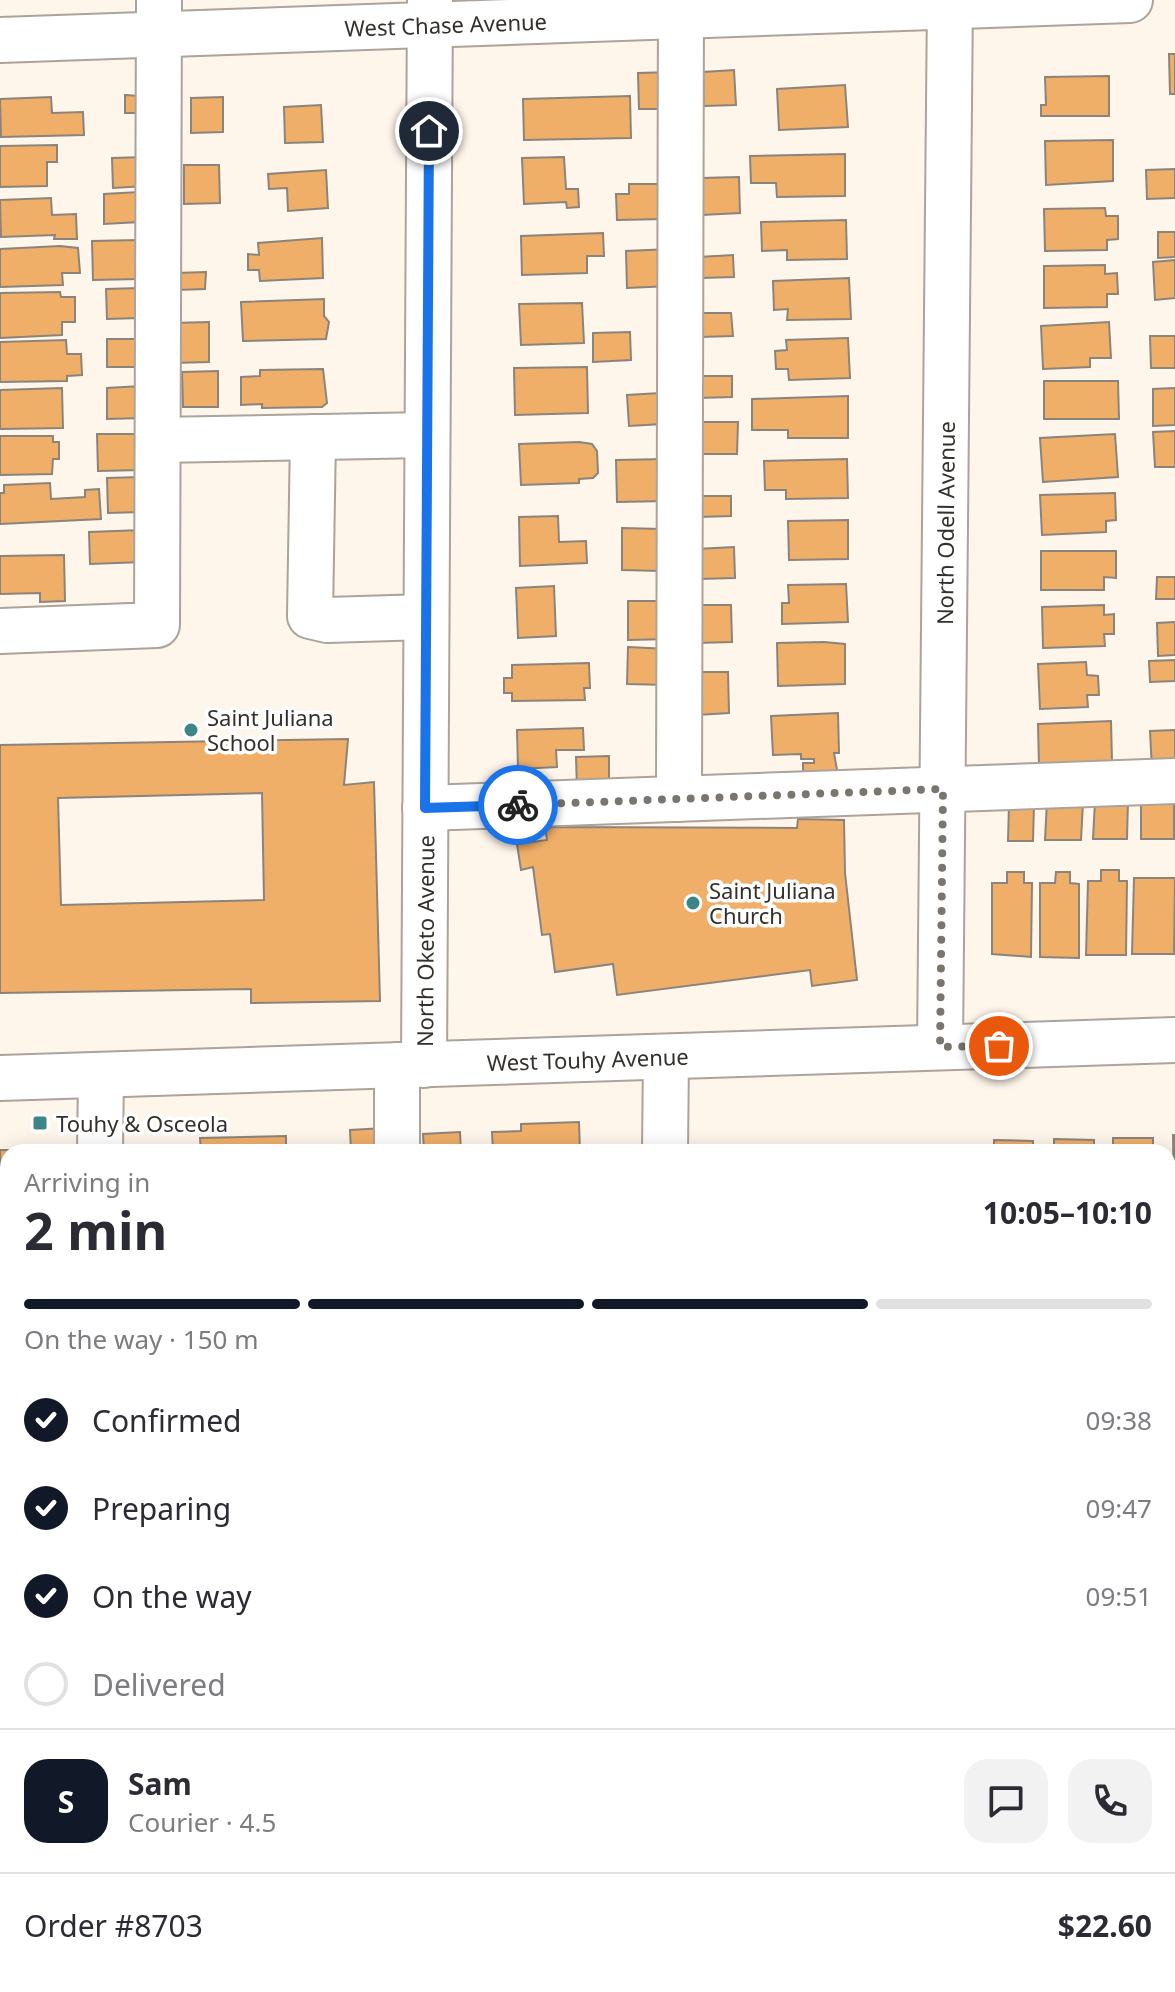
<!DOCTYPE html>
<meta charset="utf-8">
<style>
body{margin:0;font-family:"Noto Sans",sans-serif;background:#f2f2f3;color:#2b2b33;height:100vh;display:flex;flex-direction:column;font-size:30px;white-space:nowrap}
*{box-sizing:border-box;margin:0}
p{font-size:26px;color:#7c7c81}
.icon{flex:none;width:44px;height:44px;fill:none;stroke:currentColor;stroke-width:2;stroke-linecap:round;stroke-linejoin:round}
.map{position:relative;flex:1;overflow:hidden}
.sheet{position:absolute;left:0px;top:1144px;width:1176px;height:848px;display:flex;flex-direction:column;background:#fff;border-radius:24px 24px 0 0;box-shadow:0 4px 20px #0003}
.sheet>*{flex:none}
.pin{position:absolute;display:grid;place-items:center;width:68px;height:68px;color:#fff;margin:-34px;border:4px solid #fff;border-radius:50%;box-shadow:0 2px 8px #0007}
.courier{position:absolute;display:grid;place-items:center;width:80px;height:80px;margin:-40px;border:6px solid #1a73e8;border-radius:50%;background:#fff;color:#222;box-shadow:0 2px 10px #0007}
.overview em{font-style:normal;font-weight:700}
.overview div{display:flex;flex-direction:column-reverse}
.overview{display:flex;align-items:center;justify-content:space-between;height:136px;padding:0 24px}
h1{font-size:52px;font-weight:700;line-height:60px}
.bar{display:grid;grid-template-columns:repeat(4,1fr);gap:12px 8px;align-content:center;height:96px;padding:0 24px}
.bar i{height:10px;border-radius:6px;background:#e1e1e2}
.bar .active{background:#111827}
.bar p{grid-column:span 4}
.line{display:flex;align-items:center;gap:20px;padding:0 24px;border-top:2px solid #e1e1e2}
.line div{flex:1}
.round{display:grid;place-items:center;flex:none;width:84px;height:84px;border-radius:24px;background:#f2f2f3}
ol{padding:0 24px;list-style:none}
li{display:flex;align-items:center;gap:24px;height:88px}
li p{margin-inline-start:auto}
li .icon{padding:8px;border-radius:50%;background:#111827;color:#fff;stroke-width:4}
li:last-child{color:#7c7c81}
li i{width:44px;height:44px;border:4px solid #e1e1e2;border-radius:50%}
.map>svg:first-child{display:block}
.green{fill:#fdc285}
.building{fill:#f0af69;stroke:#8c847b;stroke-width:2;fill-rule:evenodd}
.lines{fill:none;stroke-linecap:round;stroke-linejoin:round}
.minor-casing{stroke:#aca39a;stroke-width:48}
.major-casing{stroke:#aca39a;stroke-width:48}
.path{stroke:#b0aaa2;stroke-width:5;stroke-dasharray:4 4;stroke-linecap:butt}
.minor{stroke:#fff;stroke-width:44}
.major{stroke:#fff;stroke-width:44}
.done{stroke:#7a756f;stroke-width:8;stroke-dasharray:0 14.4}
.route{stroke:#1a73e8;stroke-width:10}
.poi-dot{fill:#3d8587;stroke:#fff;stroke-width:3}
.labels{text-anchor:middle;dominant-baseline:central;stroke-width:7;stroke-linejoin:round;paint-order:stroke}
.street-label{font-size:22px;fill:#33302c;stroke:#fff}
.poi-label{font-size:22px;fill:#33302c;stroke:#fff;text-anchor:start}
</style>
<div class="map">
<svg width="1175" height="1992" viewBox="0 0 1175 1992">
<rect width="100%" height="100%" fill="#fef5eb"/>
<path class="green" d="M1175,1830V1992H686V1984H1168V1831Z"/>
<path class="building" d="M1169,54H1175V94H1170Z
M734,70L736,105L704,106L703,72Z
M672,72L673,109H639L638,73Z
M1109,76V116H1041V105H1046L1045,77Z
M845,85L848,127L779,130L777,89Z
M125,95L140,96V113H125Z
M630,96L631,138L524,140L523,99Z
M51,97L52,113L83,112L84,135L1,137L0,99Z
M223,97V132L191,133V98Z
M321,105L323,142L285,143L284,107Z
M1113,140V181L1046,185L1045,141Z
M57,145V162H47V186L0,187V146Z
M845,154V196L777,197L776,183H751L750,156Z
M146,157V186L113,188L112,158Z
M564,157L566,189H578L579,207L567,208L566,202L524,204L522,158Z
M184,165H219L220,203L184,204Z
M1175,169V198L1147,199L1146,170Z
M326,170L328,208L288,211L287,188L269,189L268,174Z
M739,177L740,213L702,215L701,178Z
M629,184H665V219L617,220L616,194H629Z
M139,192L140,222L104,224V194Z
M51,198L52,215L76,214L77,239H54L55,235L1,237L0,200Z
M1105,208L1106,216H1118V239L1107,240V250L1045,251L1044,209Z
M846,220L847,259L787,260V250L762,251L761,222Z
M1158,232H1175V257L1158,258Z
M603,233L604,256H587V273L522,275L521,236Z
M322,238L323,278L260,281L259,270H248V254L259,255L258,243Z
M138,240L139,279L93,280L92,241Z
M60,246L78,248L80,273H62L63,285L0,287V249Z
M670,249L671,286L627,288L626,251Z
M733,255L734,277L701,278L699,257Z
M1175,260V298L1155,300L1153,262Z
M1105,265V274L1117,273L1118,294H1107V307L1044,308V266Z
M206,272L205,289L176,290V273Z
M849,278L851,319L787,320L788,309L774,310L773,281Z
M139,288L140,318L107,319L106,289Z
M60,292L61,297H75V322H62V335L0,338V293Z
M324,299V316L329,322L326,339L243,341L241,302Z
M582,303L584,343L521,345L519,304Z
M699,313H731L733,336L700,337Z
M209,322V362L173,363V323Z
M1109,322L1111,358H1090V367L1043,369L1041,326Z
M630,332L631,360L593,362V333Z
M1150,336H1175V368H1151Z
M848,338L850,378L789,380L788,369H776L775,351L787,350L786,340Z
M107,339H141V367H107Z
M66,340L67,354H81L82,375L67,376V381L0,382V342Z
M587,367L588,413L515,415L514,368Z
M323,369L327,403L322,407L262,408V404L241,405V377L260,376V370Z
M218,371V407H183L182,372Z
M698,376H732V397L698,398Z
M1044,381H1118L1119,419H1044Z
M141,386L143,418L107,419V388Z
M62,388L63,428L0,429V390Z
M1175,388V425L1153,426V389Z
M660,393L662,424L629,426L627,395Z
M848,396V438H788V430H752V399Z
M700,422H738L737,454H700Z
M1175,431V467H1155L1153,432Z
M97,434H142V470L98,471Z
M1115,434L1118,477L1043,482L1040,438Z
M0,436H53V442H59V459H53L52,474L0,475Z
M579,442L592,444L597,451L598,473L593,478L579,479V483L521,485L519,444Z
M666,459L667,501L617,502L616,460Z
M847,459L848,498L786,499V490H765L764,461Z
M141,477L142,512L108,513L107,478Z
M50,483L51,499L85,497V490L99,489L101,519L0,524V493H4V485Z
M1115,493L1116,520L1106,521V532L1042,535L1040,495Z
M697,496H731V516L698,517Z
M558,516L559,542L586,541L587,563L520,566L519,517Z
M848,520V559L789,560L788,521Z
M622,528L661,529V571L622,570Z
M142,530L143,562L90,564L89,532Z
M734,547L735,578L698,579L696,549Z
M1041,551H1116V578L1104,577V590H1041Z
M64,555L65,601L40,602V593L0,594V556Z
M1157,577H1175V599H1156Z
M846,584L848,622L782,624V603H789L788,585Z
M554,586L556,636L518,638L516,588Z
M628,601H669L670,639L628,640Z
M696,605H731L732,642L696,643Z
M1104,605V615L1114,614V634H1104L1105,646L1043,648L1042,607Z
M1175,622V655L1158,656L1157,623Z
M824,642L845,644V684L778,686L777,643Z
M628,647L668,649L667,685L627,684Z
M1175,660V681L1150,682L1149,661Z
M1086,662L1087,675L1098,676L1099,695H1087L1088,707L1040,709L1038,664Z
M589,663L590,688H584L585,700L512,701V693H504V678H512V665Z
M695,672H728L729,713L697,715Z
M838,713L839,753H834L839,781L803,782V763H814V759H801V754L773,755L771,716Z
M1111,721L1112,761L1039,766L1038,724Z
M583,728L584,750H556L557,767L518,769L517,730Z
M1175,730V768L1152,769L1150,731Z
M348,739L344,785L374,782L380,1001L251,1003V989L0,993V745ZM262,793L264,900L61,905L58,798Z
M609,756V788L577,789L576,757Z
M1047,801L1083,802L1081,840H1045Z
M1095,801H1128L1127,839H1093Z
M1141,802H1174V839H1141Z
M1009,804L1034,805L1033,841H1008Z
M798,819L844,820L845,873L857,980L812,986L810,970L617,995L613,964L555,972L550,934L542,935L533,867L521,870L517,844L547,840L545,827L797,828Z
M1101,870H1119V881H1127L1126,955H1086L1088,881H1101Z
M1007,872H1024V883H1032L1031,957L992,954V883H1007Z
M1056,872H1070V883L1079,884V958L1040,957V883H1055Z
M1134,878H1175L1174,954H1132Z
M579,1122L580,1152H493L492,1132L521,1131V1124Z
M384,1128L385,1152H351L350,1130Z
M460,1132L461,1152H424L423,1134Z
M1173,1135H1175V1211H1174Z
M286,1136V1152H201L200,1138Z
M1113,1138H1153V1152H1113Z
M1054,1139L1094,1140V1152H1054Z
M994,1140L1033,1141V1152H994Z
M934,1145H973V1152H934Z
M821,1147H863V1152H821Z
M874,1147L915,1148V1152H874Z
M0,1150H14L8,1152V1199L0,1200Z
M773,1150H813V1152H773Z
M8,1223V1268H0V1224Z
M8,1285V1328L0,1329V1286Z
M0,1344H8V1388H0Z
M8,1400V1451L0,1452V1401Z
M1172,1402H1175V1470H1170Z
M0,1458H8V1503H0Z
M0,1513H8V1558H0Z
M0,1566H8V1610H0Z
M8,1620V1663H0V1621Z
M0,1671H8V1715H0Z
M8,1724V1768H0V1725Z
M1168,1773H1175V1806H1168Z
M8,1791V1838L0,1839V1792Z
M0,1900H5V1918H0Z
M0,1938H7L8,1983H0Z
M196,1984H264L265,1991L277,1992H196Z
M342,1984H379V1992H342Z
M415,1984H451L452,1988L415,1989Z"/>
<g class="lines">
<g class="minor-casing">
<g id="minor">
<path id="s1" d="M0,40L1130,0"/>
<path d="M313,437L310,616L327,620L426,617"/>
<path d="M158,440L427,435"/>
<path d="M0,631L157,625L159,0"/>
<path d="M679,799L681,0"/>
<path d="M425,808L1175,781"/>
<path id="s2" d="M940,1047L950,0"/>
<path id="s3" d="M424,1065L430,0"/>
<path d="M100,1152L101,1075"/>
<path d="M397,1152V1065"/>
<path d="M665,1152L666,1057"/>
<path d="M1168,1300H1175"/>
<path d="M1168,1560H1175"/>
<path d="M1168,1819H1175"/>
<path d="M93,1992V1984"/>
<path d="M392,1992V1984"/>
<path d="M656,1992V1984"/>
</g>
</g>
<g class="major-casing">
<g id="major">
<path id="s4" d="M0,1078L1175,1040"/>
</g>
</g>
<path class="path" d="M1168,1880L1175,1879
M1054,1992V1984"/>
<use href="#minor" class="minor"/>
<use href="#major" class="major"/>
</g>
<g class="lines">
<path class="done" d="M518,805L943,789L940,1047L999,1046"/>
<path class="route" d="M429,131L425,808L518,805"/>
</g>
<g class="poi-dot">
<circle cx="191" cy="730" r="8"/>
<circle cx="693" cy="903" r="8"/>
<rect x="32" y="1115" width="16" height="16" rx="4"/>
</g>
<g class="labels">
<g class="street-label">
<text stroke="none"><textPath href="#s1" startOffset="446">West Chase Avenue</textPath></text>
<text stroke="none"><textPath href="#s2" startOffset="524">North Odell Avenue</textPath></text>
<text stroke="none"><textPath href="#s3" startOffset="124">North Oketo Avenue</textPath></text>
<text stroke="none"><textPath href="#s4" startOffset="588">West Touhy Avenue</textPath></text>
</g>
<g class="poi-label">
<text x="207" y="717">Saint Juliana<tspan x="207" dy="25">School</tspan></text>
<text x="709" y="890">Saint Juliana<tspan x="709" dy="25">Church</tspan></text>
<text x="56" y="1123">Touhy &amp; Osceola</text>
</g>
</g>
</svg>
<div class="pin" style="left:999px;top:1046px;background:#ea580c"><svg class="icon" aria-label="bag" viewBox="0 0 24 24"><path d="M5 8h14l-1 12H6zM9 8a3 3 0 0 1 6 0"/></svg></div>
<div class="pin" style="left:429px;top:131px;background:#1f2937"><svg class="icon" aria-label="home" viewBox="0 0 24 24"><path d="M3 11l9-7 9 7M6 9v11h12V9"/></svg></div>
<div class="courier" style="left:518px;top:805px"><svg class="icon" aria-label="bike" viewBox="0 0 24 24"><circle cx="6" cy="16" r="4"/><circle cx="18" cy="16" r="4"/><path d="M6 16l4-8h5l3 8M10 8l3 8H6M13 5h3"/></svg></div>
<section class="sheet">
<div class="overview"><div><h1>2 min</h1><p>Arriving in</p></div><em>10:05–10:10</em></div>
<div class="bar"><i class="active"></i><i class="active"></i><i class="active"></i><i></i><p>On the way · 150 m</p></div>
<ol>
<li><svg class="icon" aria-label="check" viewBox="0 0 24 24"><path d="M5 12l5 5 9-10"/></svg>Confirmed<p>09:38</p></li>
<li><svg class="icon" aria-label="check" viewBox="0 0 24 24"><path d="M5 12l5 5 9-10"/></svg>Preparing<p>09:47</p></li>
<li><svg class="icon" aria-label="check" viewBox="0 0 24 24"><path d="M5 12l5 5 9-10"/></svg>On the way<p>09:51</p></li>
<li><i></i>Delivered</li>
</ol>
<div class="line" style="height:144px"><b class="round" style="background:#111827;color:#fff">S</b><div><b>Sam</b><p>Courier · 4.5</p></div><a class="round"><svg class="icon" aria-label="chat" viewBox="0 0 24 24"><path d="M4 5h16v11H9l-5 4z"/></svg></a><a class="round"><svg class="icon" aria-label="phone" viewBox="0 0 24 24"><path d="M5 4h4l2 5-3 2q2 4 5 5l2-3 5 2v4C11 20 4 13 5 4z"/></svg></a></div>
<div class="line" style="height:104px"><div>Order #8703</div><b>$22.60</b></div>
</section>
</div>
